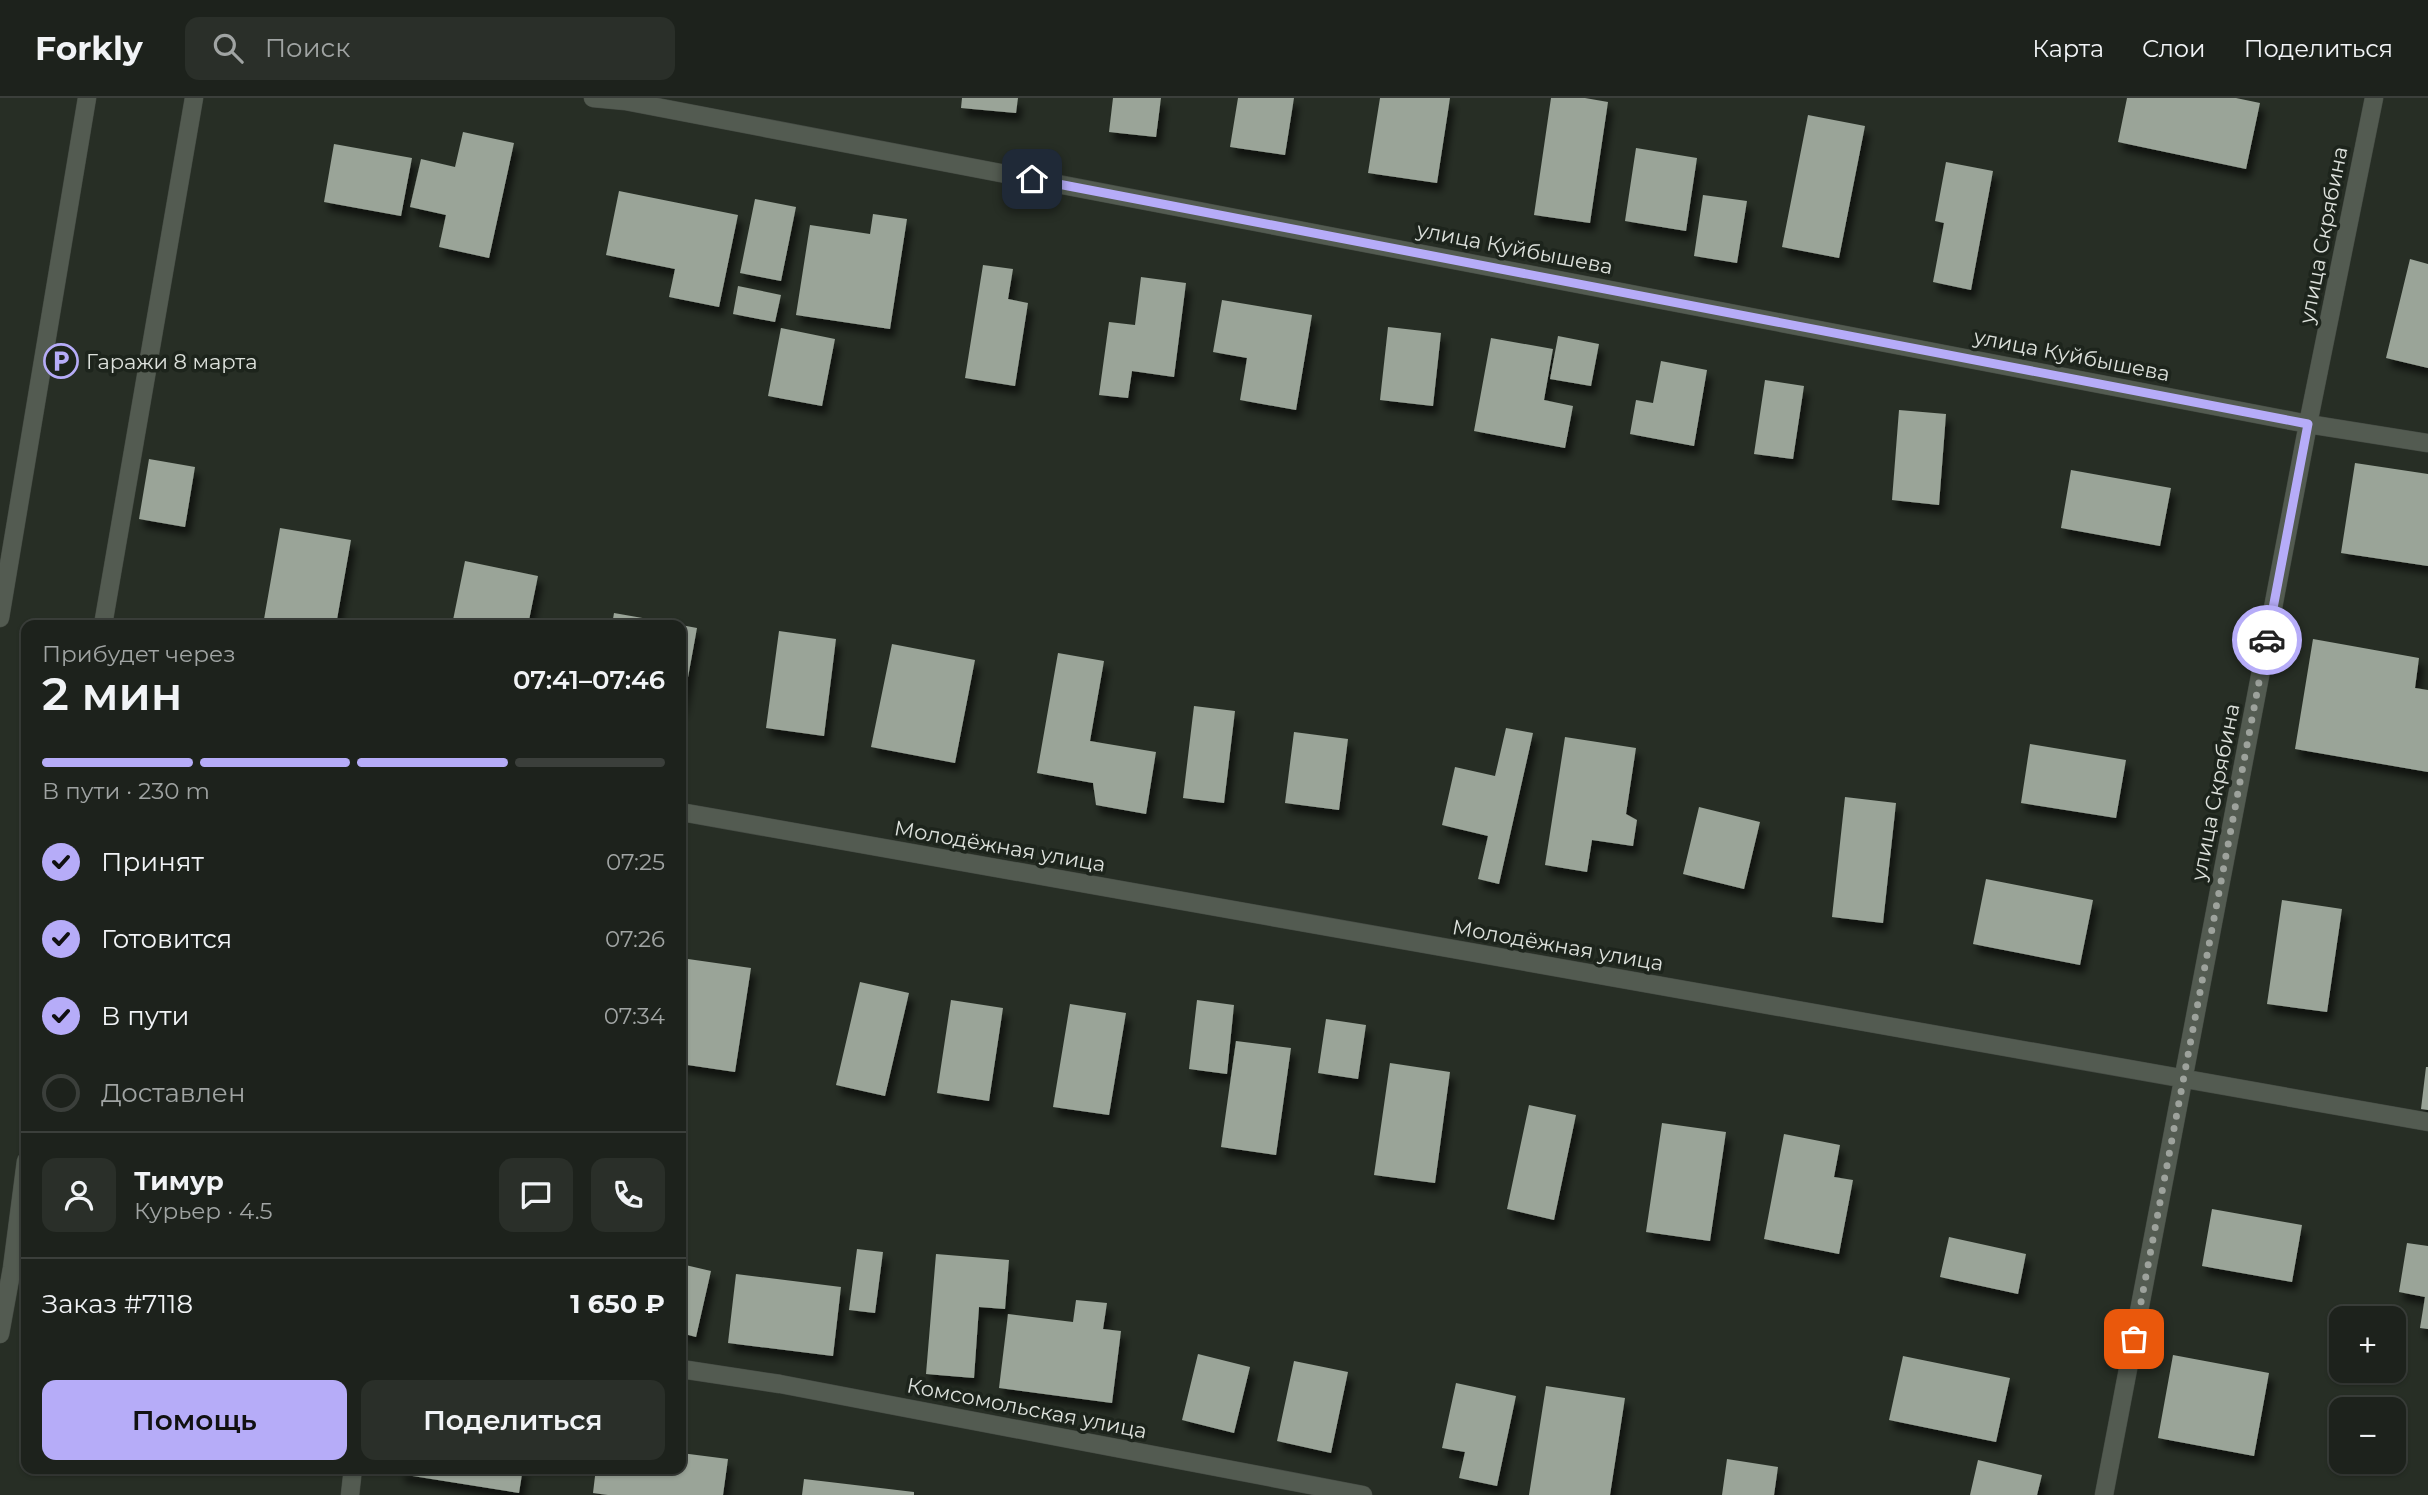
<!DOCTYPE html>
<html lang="ru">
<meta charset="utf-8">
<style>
body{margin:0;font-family:Montserrat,sans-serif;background:#2a2f29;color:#f1f3f6;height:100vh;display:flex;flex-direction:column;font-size:26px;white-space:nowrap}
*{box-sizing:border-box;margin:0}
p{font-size:23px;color:#a0a4a3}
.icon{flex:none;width:38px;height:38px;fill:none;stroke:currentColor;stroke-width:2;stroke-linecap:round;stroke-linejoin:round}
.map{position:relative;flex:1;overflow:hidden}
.drawer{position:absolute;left:21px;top:522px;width:665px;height:854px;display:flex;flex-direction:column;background:#1d221c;border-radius:14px;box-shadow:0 2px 5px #0004,0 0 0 2px #3b3f3b}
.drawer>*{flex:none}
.fabs{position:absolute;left:2329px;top:1208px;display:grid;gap:14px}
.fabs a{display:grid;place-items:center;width:77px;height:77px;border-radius:14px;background:#1d221c;box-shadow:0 2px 5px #0004,0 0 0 2px #3b3f3b;font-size:35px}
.pin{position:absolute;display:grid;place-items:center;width:60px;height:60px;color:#fff;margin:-30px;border-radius:14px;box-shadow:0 4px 10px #0006}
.courier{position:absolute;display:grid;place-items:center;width:70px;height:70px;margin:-35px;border:5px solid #b6acf8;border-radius:50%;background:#fff;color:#222;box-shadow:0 2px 9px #0007}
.summary em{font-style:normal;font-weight:600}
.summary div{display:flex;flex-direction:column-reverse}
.summary{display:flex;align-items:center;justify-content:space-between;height:119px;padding:0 21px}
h1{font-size:46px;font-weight:600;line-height:52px}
.bar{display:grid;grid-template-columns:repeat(4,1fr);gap:10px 7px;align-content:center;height:84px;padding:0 21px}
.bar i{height:9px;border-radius:5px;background:#3b3f3b}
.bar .on{background:#b6acf8}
.bar p{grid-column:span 4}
.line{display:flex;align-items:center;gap:18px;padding:0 21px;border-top:2px solid #3b3f3b}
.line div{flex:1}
.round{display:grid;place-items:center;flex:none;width:74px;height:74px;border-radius:14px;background:#2a2f29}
ol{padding:0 21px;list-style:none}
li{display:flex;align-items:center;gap:21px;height:77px}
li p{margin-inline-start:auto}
li .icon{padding:7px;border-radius:50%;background:#b6acf8;color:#111;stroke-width:4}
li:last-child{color:#a0a4a3}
li i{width:38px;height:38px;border:4px solid #3b3f3b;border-radius:50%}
.action{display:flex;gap:14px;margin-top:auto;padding:14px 21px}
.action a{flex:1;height:80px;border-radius:14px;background:#b6acf8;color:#111;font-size:28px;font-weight:600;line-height:80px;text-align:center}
.action a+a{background:#2a2f29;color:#f1f3f6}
header{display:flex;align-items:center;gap:42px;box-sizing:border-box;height:98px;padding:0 35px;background:#1d221c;border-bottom:2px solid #3b3f3b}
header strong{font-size:33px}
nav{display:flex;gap:38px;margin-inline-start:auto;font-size:24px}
.search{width:490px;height:63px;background:#2a2f29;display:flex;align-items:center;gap:18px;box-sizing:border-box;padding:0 24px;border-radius:14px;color:#a0a4a3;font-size:26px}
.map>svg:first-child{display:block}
.building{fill:#9aa498;filter:url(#shadow)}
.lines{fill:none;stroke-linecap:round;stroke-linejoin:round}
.minor-casing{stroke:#454b44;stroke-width:19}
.minor{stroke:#535b51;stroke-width:18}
.done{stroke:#9da29c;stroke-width:7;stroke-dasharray:0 12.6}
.route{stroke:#b6acf8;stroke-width:9}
.labels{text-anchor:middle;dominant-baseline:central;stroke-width:7;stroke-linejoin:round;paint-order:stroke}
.street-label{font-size:21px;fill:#dde1dc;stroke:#1d241c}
.poi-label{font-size:21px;fill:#dde1dc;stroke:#1d241c;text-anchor:start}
</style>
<header>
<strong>Forkly</strong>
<div class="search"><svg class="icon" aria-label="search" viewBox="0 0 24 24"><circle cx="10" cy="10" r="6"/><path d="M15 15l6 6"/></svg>Поиск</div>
<nav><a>Карта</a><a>Слои</a><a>Поделиться</a></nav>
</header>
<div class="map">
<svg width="2428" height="1397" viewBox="0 0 2428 1397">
<defs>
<filter id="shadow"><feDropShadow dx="4.5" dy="8" stdDeviation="3.5" flood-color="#0009"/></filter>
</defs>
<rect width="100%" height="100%" fill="#272e25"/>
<path class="building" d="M962,0H1018L1016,15L961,10Z
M1113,0H1161L1156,39L1109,34Z
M1238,0H1294L1285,57L1230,49Z
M1380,0H1450L1437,85L1368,75Z
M1551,0H1585L1608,4L1590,125L1534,117Z
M2127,0H2236L2260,5L2246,71L2118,44Z
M1808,17L1865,28L1839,160L1782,149Z
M463,34L514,45L489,160L439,149L446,117L410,109L421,61L455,69Z
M334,46L412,60L401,118L324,104Z
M1636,50L1697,60L1686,133L1625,123Z
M1946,64L1993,73L1971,192L1933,184L1944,125L1935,123Z
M619,93L738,117L719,209L669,199L675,171L606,157Z
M1703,97L1747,103L1737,165L1694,158Z
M755,101L796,109L781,183L740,175Z
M873,116L907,121L890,231L796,217L810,127L870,136Z
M2410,161L2428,166V270L2386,260Z
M983,167L1013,171L1008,201L1028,205L1015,288L965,280Z
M1141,179L1186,185L1174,279L1132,273L1128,300L1099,297L1109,224L1135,227Z
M738,188L781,197L775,224L733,216Z
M1222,202L1312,217L1296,312L1240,302L1247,260L1213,254Z
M1388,229L1441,235L1433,308L1380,302Z
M781,230L835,241L822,308L768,298Z
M1558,238L1599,246L1591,288L1550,281Z
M1491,240L1553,251L1544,302L1573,308L1565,350L1474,333Z
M1661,263L1707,272L1694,348L1630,336L1636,302L1653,305Z
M1765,282L1804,288L1793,361L1754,356Z
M1899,312L1946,316L1939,407L1892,402Z
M149,361L195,369L185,429L139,421Z
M2355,365L2428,376V468L2341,455Z
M2071,372L2171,390L2160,448L2061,430Z
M280,430L351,442L336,527H263Z
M465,463L538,478L528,527H452Z
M614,515L671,525V527H612Z
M681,527L697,530L682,612H681Z
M779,533L836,541L824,638L766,630Z
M2313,541L2419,560L2415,590L2428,592V674L2295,651Z
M892,546L975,562L955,665L871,649Z
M1058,555L1104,563L1090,643L1156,654L1146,716L1096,707L1093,685L1037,675Z
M1194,608L1235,613L1224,705L1183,700Z
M1506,630L1533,635L1499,786L1478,781L1488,738L1442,727L1455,669L1495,678Z
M1294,634L1348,641L1339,712L1285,705Z
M1565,639L1636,650L1626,716L1637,722L1633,748L1592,742L1587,774L1545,767Z
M2030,646L2126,662L2116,720L2021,705Z
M1845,699L1896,705L1883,825L1832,819Z
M1699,709L1760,724L1744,791L1683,776Z
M1986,781L2093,802L2080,867L1973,846Z
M2282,802L2342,811L2327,914L2267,906Z
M681,860L751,870L735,974L681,966Z
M860,884L909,895L885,998L836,987Z
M951,902L1003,910L989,1003L937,995Z
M1197,902L1234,907L1227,976L1189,971Z
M1070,906L1126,915L1109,1017L1053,1009Z
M1326,921L1366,927L1358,981L1318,975Z
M1236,943L1291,950L1276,1057L1221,1049Z
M1390,965L1450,974L1435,1085L1374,1077Z
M2426,969H2428V1012L2421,1011Z
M1529,1007L1576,1017L1554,1122L1507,1111Z
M1662,1025L1726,1034L1710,1143L1646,1134Z
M1784,1036L1840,1047L1834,1079L1853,1082L1839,1156L1764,1141Z
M2212,1111L2302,1127L2292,1184L2202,1168Z
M1949,1139L2026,1156L2018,1196L1940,1179Z
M2407,1145L2428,1148V1231L2420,1230L2425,1199L2399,1194Z
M857,1151L883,1154L875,1215L849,1212Z
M936,1156L1009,1162L1005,1211L979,1209L974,1280L926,1276Z
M681,1166L711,1173L696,1239L681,1235Z
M736,1176L841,1189L833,1258L728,1245Z
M1076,1202L1107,1205L1103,1231L1121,1233L1112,1305L999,1290L1008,1216L1073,1224Z
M1198,1256L1250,1269L1234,1335L1182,1322Z
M2173,1257L2269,1275L2254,1358L2158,1340Z
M1903,1258L2010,1280L1996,1344L1889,1322Z
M1294,1263L1348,1274L1331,1355L1277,1343Z
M1456,1285L1516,1298L1497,1388L1459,1380L1465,1354L1442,1350Z
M1546,1288L1625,1300L1610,1397H1529Z
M681,1355L728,1361L723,1397H608L593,1395L596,1370H681Z
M1727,1361L1778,1369L1774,1397H1722Z
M1978,1362L2042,1377L2037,1397H1970Z
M400,1370H523L519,1395L400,1376Z
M804,1381L914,1394V1397H802Z"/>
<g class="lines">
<g class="minor-casing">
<path id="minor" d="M593,0L625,3L2308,326L2428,345
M0,520L87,0
M103,527L194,0
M681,714L2428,1024
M0,1236L12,1170L26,1063
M681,1271L780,1286L1363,1397
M350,1397L353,1370
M2104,1397L2308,326L2374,0"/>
</g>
<use href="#minor" class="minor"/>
</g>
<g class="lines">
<path class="done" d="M2134,1241L2267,542"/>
<path class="route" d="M1032,81L2308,326L2267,542"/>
</g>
<defs>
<g id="parking-ring" transform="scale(1.75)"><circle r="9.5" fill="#1d241c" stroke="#b6acf8" stroke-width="1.5"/><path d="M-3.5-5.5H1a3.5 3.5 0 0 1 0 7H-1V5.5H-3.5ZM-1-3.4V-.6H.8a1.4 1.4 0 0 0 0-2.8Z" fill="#b6acf8"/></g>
</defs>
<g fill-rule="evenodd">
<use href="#parking-ring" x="61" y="263"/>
</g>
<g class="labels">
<g class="street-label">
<text transform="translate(2323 137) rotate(-79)">улица Скрябина</text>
<text transform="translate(1515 150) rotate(11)">улица Куйбышева</text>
<text transform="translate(2072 257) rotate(11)">улица Куйбышева</text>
<text transform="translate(2215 694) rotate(-79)">улица Скрябина</text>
<text transform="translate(1000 748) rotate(10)">Молодёжная улица</text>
<text transform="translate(1558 847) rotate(10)">Молодёжная улица</text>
<text transform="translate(1027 1310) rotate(11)">Комсомольская улица</text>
</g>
<g class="poi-label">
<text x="86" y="263">Гаражи 8 марта</text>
</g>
</g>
</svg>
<div class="fabs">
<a>+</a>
<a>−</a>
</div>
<div class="pin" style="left:2134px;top:1241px;background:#ea580c"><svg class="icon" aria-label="bag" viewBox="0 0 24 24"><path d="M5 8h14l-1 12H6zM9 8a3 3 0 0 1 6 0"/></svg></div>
<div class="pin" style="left:1032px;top:81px;background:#1f2937"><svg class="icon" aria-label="home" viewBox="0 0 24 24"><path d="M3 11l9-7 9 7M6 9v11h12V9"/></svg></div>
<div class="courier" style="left:2267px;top:542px"><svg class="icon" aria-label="car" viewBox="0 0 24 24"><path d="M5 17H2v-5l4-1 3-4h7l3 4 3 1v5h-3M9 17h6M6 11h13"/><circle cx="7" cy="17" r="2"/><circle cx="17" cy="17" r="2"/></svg></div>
<section class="drawer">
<div class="summary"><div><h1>2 мин</h1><p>Прибудет через</p></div><em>07:41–07:46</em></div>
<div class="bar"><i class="on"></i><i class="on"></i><i class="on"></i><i></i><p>В пути · 230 m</p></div>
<ol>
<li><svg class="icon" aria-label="check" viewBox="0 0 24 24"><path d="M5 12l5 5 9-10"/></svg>Принят<p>07:25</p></li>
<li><svg class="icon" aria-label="check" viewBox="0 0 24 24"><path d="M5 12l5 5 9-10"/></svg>Готовится<p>07:26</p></li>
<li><svg class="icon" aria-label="check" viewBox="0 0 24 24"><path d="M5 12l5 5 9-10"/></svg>В пути<p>07:34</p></li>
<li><i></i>Доставлен</li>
</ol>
<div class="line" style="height:126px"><a class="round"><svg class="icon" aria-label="person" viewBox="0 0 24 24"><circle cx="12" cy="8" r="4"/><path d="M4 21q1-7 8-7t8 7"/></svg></a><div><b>Тимур</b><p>Курьер · 4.5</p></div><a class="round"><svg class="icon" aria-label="chat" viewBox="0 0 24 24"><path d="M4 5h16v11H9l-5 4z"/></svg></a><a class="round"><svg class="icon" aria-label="phone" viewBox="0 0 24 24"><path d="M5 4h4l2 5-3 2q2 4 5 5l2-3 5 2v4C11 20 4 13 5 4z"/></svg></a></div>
<div class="line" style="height:91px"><div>Заказ #7118</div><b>1 650 ₽</b></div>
<div class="action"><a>Помощь</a><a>Поделиться</a></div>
</section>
</div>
